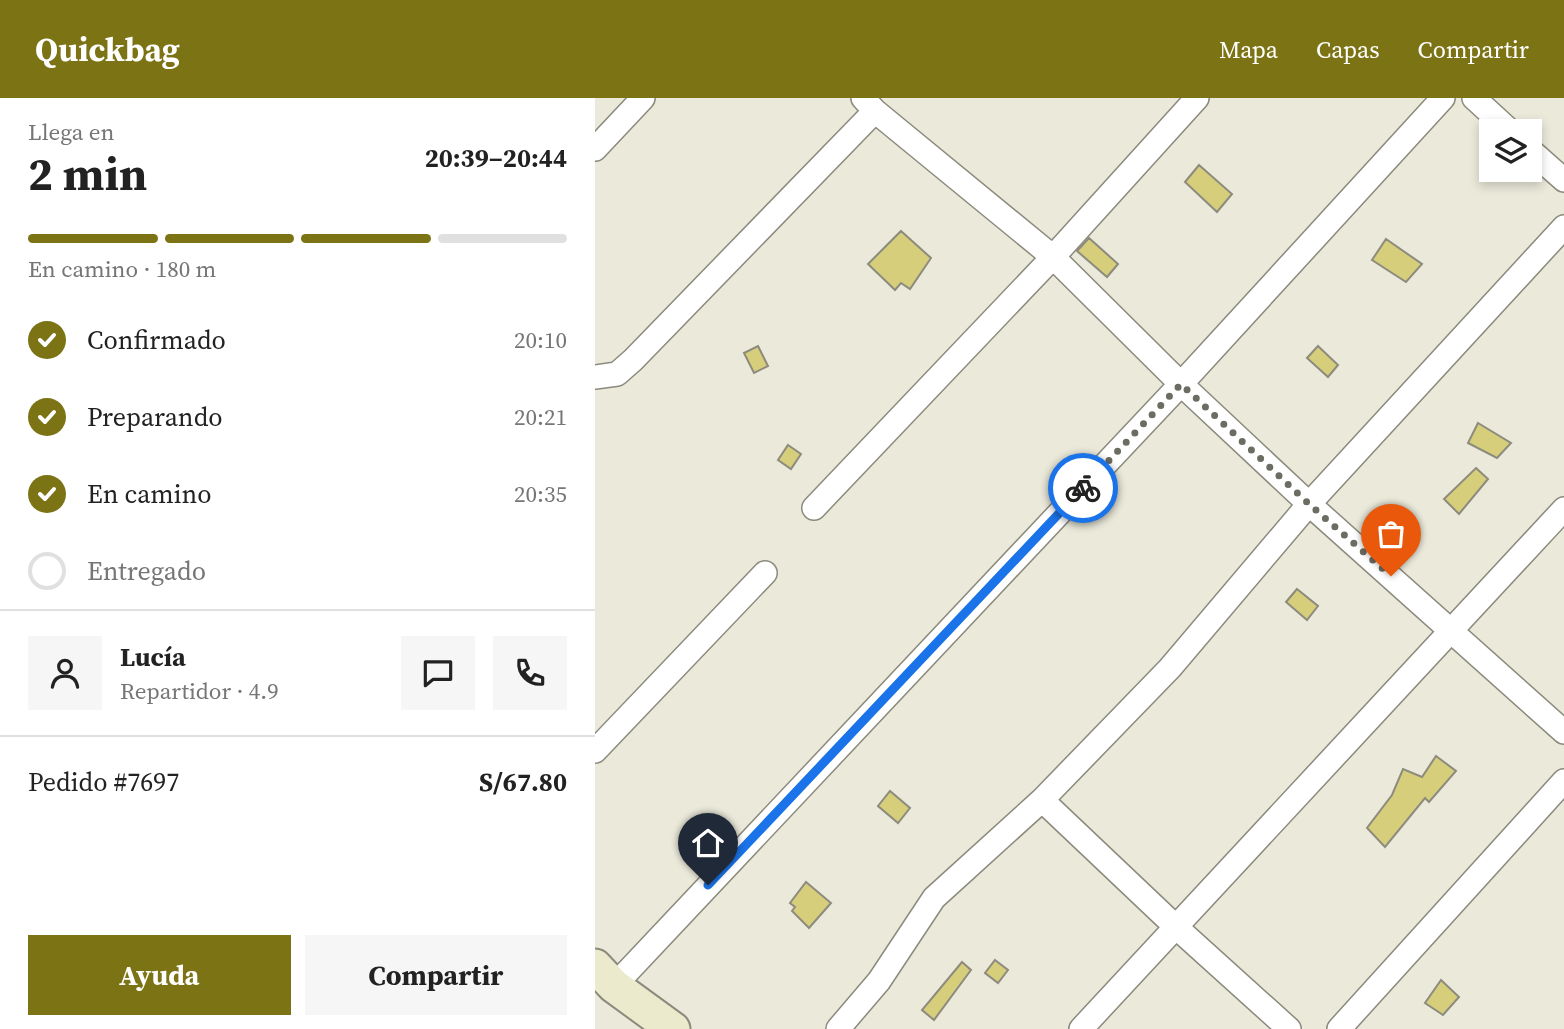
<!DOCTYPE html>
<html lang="es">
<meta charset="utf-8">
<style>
body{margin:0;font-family:"Source Serif 4",serif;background:#f6f6f6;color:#222;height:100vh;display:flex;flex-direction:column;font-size:26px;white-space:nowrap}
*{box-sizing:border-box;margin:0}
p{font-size:23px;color:#767676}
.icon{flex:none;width:38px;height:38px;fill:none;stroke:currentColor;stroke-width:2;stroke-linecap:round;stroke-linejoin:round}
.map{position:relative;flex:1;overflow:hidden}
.drawer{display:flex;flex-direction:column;background:#fff;width:595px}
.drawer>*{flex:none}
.controls{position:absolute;left:884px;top:21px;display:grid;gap:14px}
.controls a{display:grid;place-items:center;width:63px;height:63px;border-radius:0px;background:#fff;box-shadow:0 4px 10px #0003;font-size:35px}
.pin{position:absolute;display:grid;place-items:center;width:60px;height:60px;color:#fff;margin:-72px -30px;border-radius:50% 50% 50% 0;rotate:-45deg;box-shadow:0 0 7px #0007}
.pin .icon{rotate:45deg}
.courier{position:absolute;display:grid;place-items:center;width:70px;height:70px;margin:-35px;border:5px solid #1a73e8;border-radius:50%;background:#fff;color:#222;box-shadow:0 2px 9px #0007}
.head em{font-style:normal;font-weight:700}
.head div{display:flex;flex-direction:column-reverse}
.head{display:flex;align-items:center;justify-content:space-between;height:119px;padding:0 28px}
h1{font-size:46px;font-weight:700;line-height:52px}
.bar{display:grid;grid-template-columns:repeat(4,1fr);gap:10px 7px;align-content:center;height:84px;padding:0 28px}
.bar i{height:9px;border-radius:5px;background:#e0e0e0}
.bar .selected{background:#7c7315}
.bar p{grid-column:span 4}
.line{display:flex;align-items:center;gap:18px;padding:0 28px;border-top:2px solid #e0e0e0}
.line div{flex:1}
.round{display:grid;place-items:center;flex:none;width:74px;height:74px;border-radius:0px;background:#f6f6f6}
ol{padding:0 28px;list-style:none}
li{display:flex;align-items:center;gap:21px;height:77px}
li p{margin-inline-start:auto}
li .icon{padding:7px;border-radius:50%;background:#7c7315;color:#fff;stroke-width:4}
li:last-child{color:#767676}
li i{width:38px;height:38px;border:4px solid #e0e0e0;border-radius:50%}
.action{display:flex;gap:14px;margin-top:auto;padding:14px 28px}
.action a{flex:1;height:80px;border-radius:0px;background:#7c7315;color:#fff;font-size:28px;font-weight:700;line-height:80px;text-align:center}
.action a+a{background:#f6f6f6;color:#222}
header{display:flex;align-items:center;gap:42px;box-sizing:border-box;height:98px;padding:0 35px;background:#7c7315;color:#fff}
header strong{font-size:33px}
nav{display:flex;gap:38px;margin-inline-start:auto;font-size:24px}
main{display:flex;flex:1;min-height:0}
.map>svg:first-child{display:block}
.building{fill:#d6ce7a;stroke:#8c8b7e;stroke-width:2}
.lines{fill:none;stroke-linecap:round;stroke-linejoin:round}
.street-casing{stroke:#8b8a7d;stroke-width:26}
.secondary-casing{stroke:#8b8a7d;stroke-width:37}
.street{stroke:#fff;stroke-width:23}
.secondary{stroke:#eceacd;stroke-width:33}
.done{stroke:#6d6c63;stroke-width:7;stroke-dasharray:0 12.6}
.route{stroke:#1a73e8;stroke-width:9}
</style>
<header>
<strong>Quickbag</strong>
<nav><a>Mapa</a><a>Capas</a><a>Compartir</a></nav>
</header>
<main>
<section class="drawer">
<div class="head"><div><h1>2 min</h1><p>Llega en</p></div><em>20:39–20:44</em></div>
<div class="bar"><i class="selected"></i><i class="selected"></i><i class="selected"></i><i></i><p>En camino · 180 m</p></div>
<ol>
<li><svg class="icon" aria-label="check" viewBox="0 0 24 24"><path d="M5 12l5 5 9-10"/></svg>Confirmado<p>20:10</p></li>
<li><svg class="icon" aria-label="check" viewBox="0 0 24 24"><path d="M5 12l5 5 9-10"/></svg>Preparando<p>20:21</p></li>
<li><svg class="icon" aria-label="check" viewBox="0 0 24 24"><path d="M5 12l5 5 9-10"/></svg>En camino<p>20:35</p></li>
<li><i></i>Entregado</li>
</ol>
<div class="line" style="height:126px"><a class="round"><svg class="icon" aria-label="person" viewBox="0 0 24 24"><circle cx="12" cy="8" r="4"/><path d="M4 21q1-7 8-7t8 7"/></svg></a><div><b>Lucía</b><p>Repartidor · 4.9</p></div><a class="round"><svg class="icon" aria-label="chat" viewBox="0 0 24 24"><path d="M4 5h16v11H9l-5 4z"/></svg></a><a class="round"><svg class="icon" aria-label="phone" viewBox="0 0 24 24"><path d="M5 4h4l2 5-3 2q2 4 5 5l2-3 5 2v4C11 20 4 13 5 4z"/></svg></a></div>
<div class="line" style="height:91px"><div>Pedido #7697</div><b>S/67.80</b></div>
<div class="action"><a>Ayuda</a><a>Compartir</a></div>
</section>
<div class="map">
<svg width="969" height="931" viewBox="0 0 969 931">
<rect width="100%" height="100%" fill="#eae9da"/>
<path class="building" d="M604,67L637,96L622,114L590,84Z
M306,133L336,160L315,191L306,185L300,192L273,166Z
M494,140L523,166L512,179L482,153Z
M791,141L827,166L811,184L777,162Z
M163,248L173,268L159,275L149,255Z
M723,248L743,267L733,279L712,260Z
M883,325L916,345L902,360L873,345Z
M193,347L206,356L196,371L183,362Z
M881,370L893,381L864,416L849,401Z
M702,491L723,508L712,522L691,504Z
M841,658L861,673L834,704L830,700L790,749L772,730L797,697L808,671L827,679Z
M295,693L315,710L303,725L283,708Z
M211,784L236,805L214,830L197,813L200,809L195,805Z
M400,862L413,872L403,885L390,875Z
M367,864L376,872L339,922L327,912Z
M846,882L864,899L848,917L830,905Z"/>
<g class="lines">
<g class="street-casing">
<path id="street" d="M268,0L280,13L458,159L586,286L714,406L969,634
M879,0L915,33
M0,51L48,0
M934,51L969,82
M0,279L22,276L38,262L280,13
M219,410L458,159L602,0
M0,653L170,475
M447,702L581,829L694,931
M19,888L586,286L848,0
M243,931L284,883L339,800L447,702L575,570L714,406L969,129
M486,931L969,411
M744,931L969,683"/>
</g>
<g class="secondary-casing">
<path id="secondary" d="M0,868L19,888L78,931"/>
</g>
<use href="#street" class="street"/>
<use href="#secondary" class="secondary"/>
</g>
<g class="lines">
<path class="done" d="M488,390L586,286L714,406L796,478"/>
<path class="route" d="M113,787L488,390"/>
</g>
</svg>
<div class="controls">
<a><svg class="icon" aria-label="layers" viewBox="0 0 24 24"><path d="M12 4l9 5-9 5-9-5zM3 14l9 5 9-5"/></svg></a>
</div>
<div class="pin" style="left:796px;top:478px;background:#ea580c"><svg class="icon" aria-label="bag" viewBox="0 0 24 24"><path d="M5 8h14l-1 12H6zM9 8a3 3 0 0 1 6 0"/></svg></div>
<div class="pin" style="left:113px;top:787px;background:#1f2937"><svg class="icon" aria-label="home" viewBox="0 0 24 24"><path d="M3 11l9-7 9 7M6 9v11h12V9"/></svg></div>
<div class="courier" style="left:488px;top:390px"><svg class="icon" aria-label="bike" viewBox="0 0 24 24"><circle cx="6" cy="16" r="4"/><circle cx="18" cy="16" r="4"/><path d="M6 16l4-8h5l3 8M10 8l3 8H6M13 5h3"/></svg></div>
</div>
</main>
